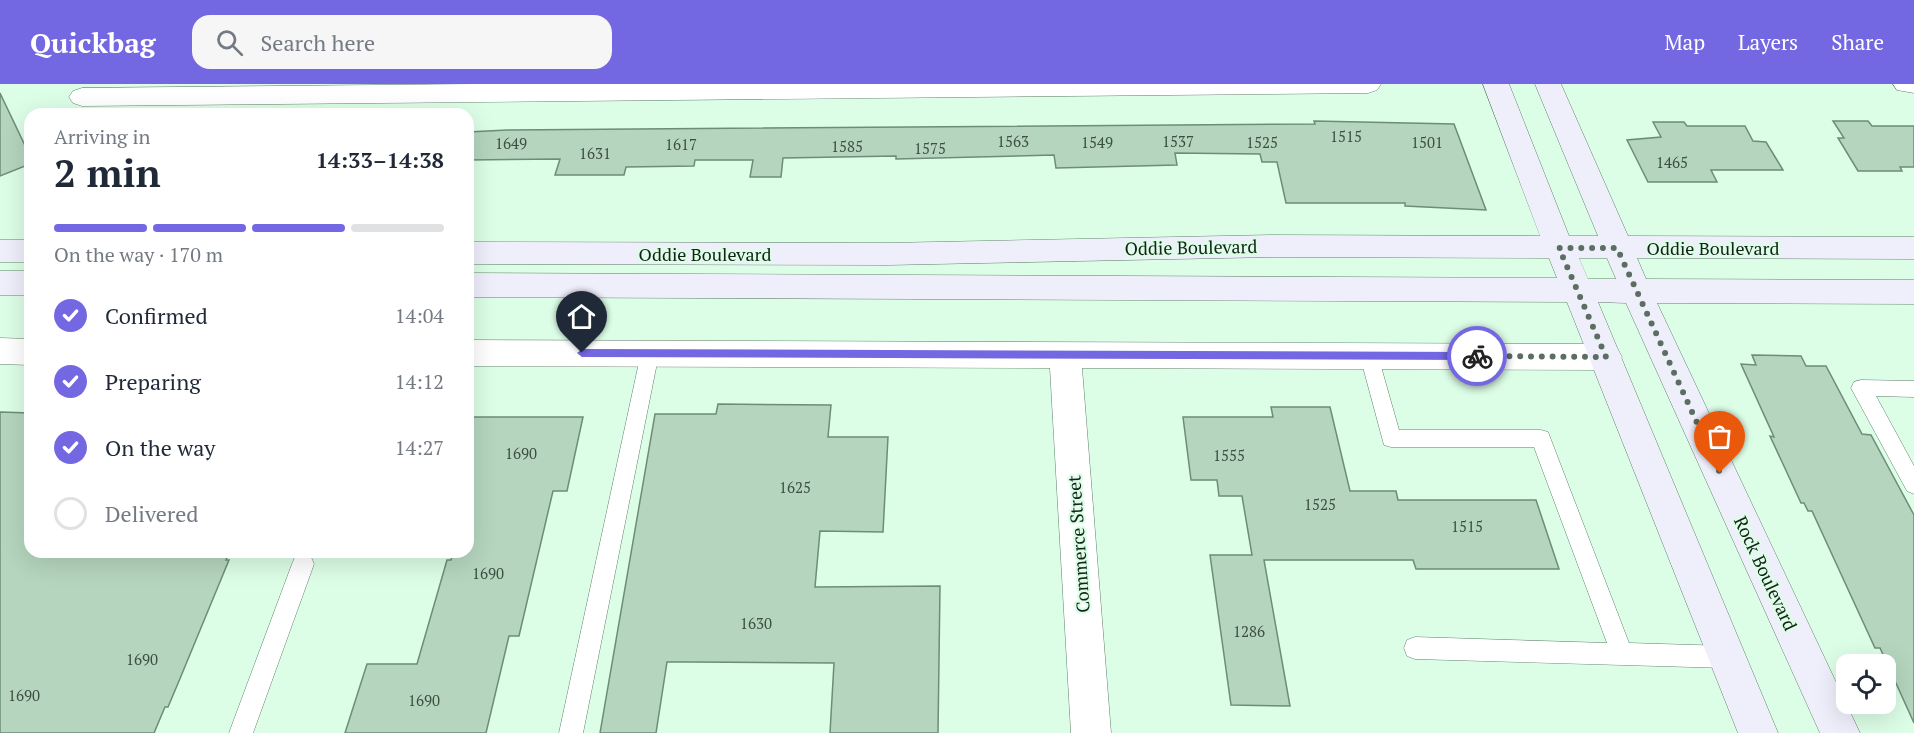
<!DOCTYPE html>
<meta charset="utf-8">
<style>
body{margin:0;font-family:"PT Serif",serif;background:#f6f6f7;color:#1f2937;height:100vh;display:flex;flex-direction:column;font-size:22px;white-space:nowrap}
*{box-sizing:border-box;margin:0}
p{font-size:20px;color:#747a83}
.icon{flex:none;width:33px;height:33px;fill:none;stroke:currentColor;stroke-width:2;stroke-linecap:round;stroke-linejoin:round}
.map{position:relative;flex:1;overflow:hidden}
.sheet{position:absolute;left:24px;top:24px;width:450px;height:450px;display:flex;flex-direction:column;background:#fff;border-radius:18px;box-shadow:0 6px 24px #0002}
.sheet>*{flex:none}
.tools{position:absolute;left:1836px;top:570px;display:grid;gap:12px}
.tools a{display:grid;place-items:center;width:60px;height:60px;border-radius:12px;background:#fff;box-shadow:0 6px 24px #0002;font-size:30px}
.pin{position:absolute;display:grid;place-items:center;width:51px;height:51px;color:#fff;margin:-62px -26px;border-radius:50% 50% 50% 0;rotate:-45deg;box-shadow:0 0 6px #0007}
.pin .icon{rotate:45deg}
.courier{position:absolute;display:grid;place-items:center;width:60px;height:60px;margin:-30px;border:4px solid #7467e2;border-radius:50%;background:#fff;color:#222;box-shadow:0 2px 8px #0007}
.headline em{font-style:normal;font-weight:700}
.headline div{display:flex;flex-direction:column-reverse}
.headline{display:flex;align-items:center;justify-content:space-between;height:102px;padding:0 30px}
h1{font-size:39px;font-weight:700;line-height:45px}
.bar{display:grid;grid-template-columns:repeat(4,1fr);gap:9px 6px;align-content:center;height:72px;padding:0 30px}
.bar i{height:8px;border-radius:4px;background:#e0e1e3}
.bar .current{background:#7467e2}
.bar p{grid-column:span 4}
ol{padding:0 30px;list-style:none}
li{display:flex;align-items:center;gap:18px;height:66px}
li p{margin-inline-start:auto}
li .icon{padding:6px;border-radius:50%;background:#7467e2;color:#fff;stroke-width:4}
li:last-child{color:#747a83}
li i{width:33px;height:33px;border:3px solid #e0e1e3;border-radius:50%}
header{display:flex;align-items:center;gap:36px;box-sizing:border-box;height:84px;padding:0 30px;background:#7467e2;color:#fff}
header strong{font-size:28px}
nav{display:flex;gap:33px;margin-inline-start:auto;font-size:21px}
.search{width:420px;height:54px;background:#f6f6f7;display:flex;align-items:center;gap:15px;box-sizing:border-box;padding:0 21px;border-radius:18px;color:#747a83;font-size:22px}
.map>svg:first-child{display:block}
.building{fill:#b5d5be;stroke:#6e8c77;stroke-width:1.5}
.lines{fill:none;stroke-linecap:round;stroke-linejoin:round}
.service-casing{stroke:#62806b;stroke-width:1}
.minor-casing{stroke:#62806b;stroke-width:1}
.secondary-casing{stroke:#62806b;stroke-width:1}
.service{fill:#fff;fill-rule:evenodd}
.minor{fill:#fff;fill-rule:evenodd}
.secondary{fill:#efeffb;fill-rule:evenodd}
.route{fill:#7467e2}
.done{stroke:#5b6e61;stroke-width:6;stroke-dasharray:0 10.8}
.labels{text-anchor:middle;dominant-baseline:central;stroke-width:4.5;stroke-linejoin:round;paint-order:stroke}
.number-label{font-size:15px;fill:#3d4e42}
.street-label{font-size:18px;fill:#152119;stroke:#dcfde6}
</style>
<header>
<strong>Quickbag</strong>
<div class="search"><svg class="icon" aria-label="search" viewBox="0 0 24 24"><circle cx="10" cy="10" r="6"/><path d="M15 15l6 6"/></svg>Search here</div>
<nav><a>Map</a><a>Layers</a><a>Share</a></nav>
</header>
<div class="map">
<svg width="1914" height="649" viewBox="0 0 1914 649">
<rect width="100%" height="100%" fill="#dcfde6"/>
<path class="building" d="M0,9L30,72V80L0,92Z
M1314,37L1454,40L1486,126L1405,122V119H1286L1277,78H1262L1260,70L1175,69L1177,81L1056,84L1054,71L896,75V72L783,74L781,93H750L753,76H695L694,82L626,83L624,91H555L560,75L468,76V48L507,46L1315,40Z
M1833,37H1868L1872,42H1914V83H1900L1902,87H1858L1838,54H1844Z
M1653,38H1684L1687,42H1745L1753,57L1766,58L1783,86H1711L1717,98H1648L1627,56L1661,53Z
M1752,271L1801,272L1806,282H1826L1862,350L1871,351L1914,431V639L1880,564H1875L1812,427H1808L1804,419H1801L1770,352L1774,353L1741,280L1756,281Z
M718,320L831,321L828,353H888L883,448L820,447L815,503L940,502L938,649H830L834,579L691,578H667L656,649H600L655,330H716Z
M1271,323H1330L1350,407H1396L1398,416H1536L1559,485H1416L1413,476H1264L1290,622L1231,621L1210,471H1252L1242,412H1219L1217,396H1191L1183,333H1273Z
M0,328L30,329V468H229L226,476H229L179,597L168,623H165L154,649H0Z
M468,333H583L567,407H553L519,552H509L486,649H345L367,580H417L447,476H451L453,468H468Z"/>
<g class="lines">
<g class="service-casing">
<path id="service" d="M650,261L657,264L659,269L583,649H559L641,269L643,264Z
M1369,264L1376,267L1378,272L1399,346H1541L1548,348L1629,559L1727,562L1735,565L1738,573L1735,581L1727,584L1415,575L1407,572L1404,564L1407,556L1415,553L1607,559L1534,363H1391L1384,361L1360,272L1362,267Z
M1861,296L1914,297V313L1876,312L1914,382V410L1907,407L1851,304L1854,298Z
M303,470L311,473L314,480L253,649H229L292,480L295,473Z"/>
</g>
<g class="minor-casing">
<path id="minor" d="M475,0H1381L1377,6L1368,9L82,22L73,19L69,13L73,7L82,4Z
M1893,0H1914V9L1897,6Z
M0,254L30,255V281L0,280Z
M468,256L1606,260L1617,264L1622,273L1617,282L1606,286L1082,284L1111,649H1071L1050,284L468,282Z"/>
</g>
<g class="secondary-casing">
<path id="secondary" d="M1483,0H1509L1569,152H1598L1535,0H1561L1628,152L1914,153V175L1637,174L1646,195L1914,196V220L1657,219L1860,649H1820L1626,219L1598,218L1778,649H1738L1567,218L468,213V189L1557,194L1549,174L1272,173L888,181L468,180V158L888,159L1272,151L1540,152ZM1579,174H1607L1616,195H1588Z
M0,156H30V178H0Z
M0,187H30V211H0Z"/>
</g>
<use href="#service" class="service"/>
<use href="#minor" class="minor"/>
<use href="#secondary" class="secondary"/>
</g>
<path class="route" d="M582,265L1477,268L1481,272L1477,276L582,273L577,269Z"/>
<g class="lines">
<path class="done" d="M1477,272L1606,273L1559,164H1617L1720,389"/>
</g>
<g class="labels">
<g class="number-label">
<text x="1346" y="52">1515</text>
<text x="1013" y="57">1563</text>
<text x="1178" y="57">1537</text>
<text x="1097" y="58">1549</text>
<text x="1262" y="58">1525</text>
<text x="1427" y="58">1501</text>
<text x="511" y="59">1649</text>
<text x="681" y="60">1617</text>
<text x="847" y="62">1585</text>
<text x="930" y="64">1575</text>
<text x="595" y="69">1631</text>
<text x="1672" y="78">1465</text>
<text x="521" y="369">1690</text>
<text x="1229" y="371">1555</text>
<text x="795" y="403">1625</text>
<text x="1320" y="420">1525</text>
<text x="1467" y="442">1515</text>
<text x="488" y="489">1690</text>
<text x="756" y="539">1630</text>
<text x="1249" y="547">1286</text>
<text x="142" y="575">1690</text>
<text x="24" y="611">1690</text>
<text x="424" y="616">1690</text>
</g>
<g class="street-label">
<text transform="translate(1191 163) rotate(-1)">Oddie Boulevard</text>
<text x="1713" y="164">Oddie Boulevard</text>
<text x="705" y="170">Oddie Boulevard</text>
<text transform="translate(1078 460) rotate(-94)">Commerce Street</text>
<text transform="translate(1766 489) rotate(65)">Rock Boulevard</text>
</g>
</g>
</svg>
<div class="tools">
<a><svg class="icon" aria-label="locate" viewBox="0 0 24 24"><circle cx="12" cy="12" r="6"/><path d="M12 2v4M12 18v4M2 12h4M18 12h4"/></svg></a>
</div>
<div class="pin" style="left:1720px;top:389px;background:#ea580c"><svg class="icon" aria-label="bag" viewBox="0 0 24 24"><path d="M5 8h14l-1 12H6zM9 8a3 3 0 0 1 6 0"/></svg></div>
<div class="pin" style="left:582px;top:269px;background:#1f2937"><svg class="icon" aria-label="home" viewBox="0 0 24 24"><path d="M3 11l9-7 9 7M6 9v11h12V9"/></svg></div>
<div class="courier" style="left:1477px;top:272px"><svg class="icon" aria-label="bike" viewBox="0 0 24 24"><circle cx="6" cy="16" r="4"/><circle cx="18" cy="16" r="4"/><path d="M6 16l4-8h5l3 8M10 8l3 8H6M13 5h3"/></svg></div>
<section class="sheet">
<div class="headline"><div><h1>2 min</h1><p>Arriving in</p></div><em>14:33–14:38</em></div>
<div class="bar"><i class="current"></i><i class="current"></i><i class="current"></i><i></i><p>On the way · 170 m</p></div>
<ol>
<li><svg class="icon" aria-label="check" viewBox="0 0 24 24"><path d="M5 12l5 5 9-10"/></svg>Confirmed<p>14:04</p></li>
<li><svg class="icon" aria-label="check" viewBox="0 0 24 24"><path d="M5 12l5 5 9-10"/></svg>Preparing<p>14:12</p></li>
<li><svg class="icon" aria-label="check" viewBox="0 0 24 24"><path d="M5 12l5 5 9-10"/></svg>On the way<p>14:27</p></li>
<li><i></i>Delivered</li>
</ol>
</section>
</div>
